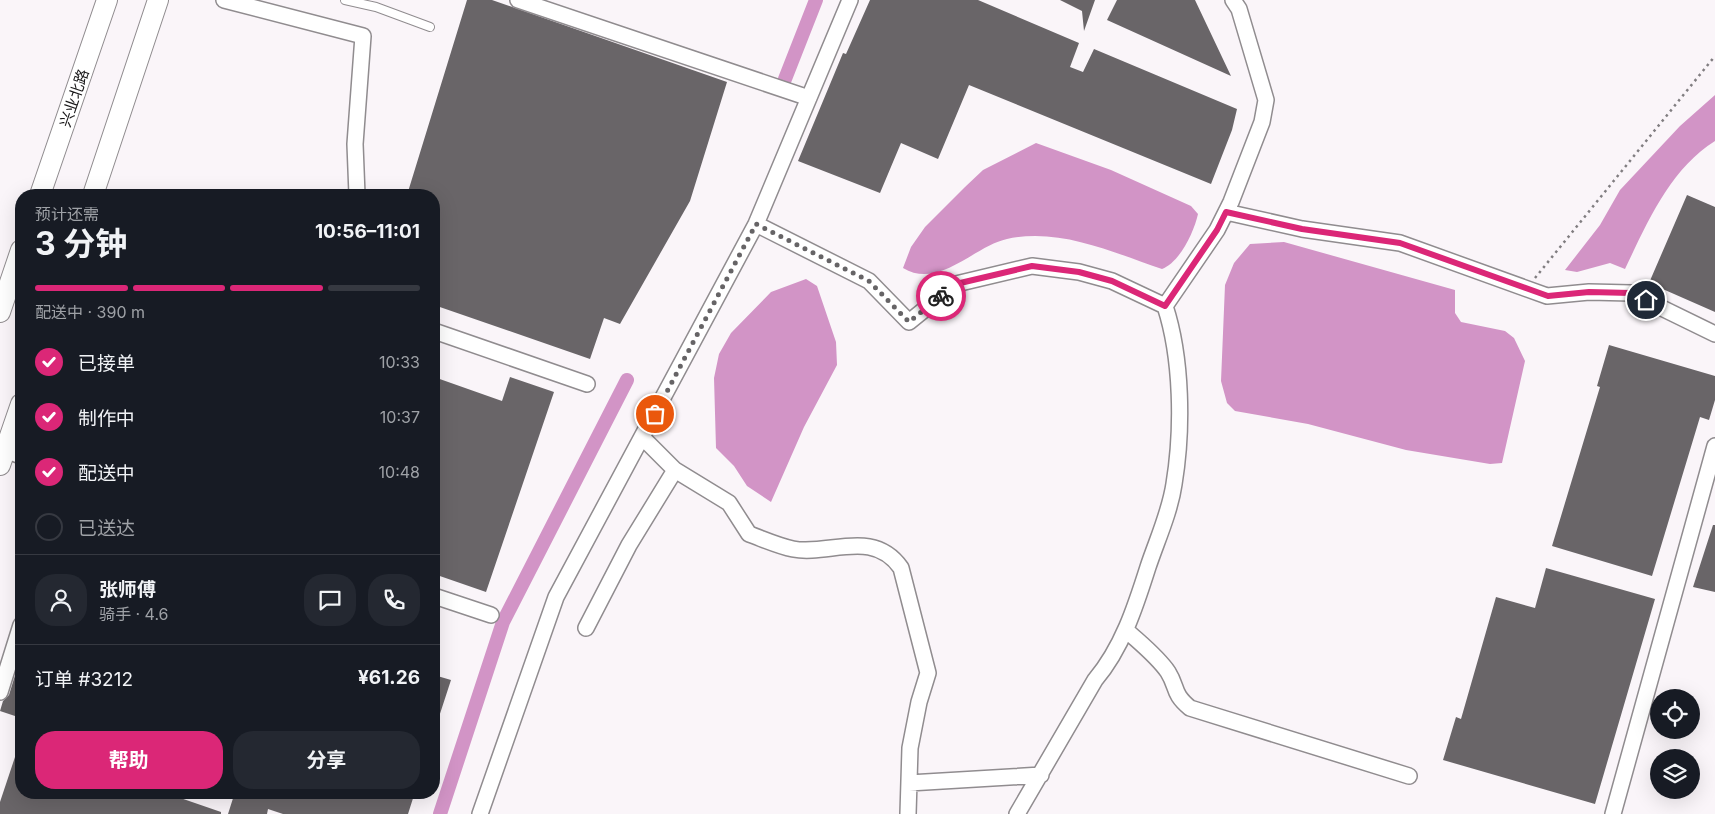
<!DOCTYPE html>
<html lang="zh">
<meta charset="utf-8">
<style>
body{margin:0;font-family:Inter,"Noto Sans SC",sans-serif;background:#242831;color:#f1f3f6;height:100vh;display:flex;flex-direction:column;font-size:19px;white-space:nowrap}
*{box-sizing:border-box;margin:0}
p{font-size:16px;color:#9ea1a6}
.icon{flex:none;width:28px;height:28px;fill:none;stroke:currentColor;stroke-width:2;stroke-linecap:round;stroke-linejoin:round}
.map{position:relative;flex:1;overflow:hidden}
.side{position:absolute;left:15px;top:189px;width:425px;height:610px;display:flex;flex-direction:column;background:#171b24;border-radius:20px;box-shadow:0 5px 20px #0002}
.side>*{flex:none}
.fabs{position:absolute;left:1650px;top:689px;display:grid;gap:10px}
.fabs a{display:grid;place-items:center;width:50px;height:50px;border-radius:50%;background:#171b24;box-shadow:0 5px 20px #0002;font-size:25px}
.pin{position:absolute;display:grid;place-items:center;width:42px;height:42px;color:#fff;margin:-21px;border:2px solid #fff;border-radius:50%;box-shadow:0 1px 5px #0007}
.courier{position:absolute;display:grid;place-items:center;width:50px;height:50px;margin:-25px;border:4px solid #db2777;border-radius:50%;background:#fff;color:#222;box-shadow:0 1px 6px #0007}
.headline em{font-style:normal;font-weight:700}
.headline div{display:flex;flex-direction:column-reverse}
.headline{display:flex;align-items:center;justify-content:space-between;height:85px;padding:0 20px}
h1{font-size:32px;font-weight:700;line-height:38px}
.bar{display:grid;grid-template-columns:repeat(4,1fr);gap:8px 5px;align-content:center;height:60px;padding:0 20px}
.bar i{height:6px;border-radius:4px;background:#363941}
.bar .active{background:#db2777}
.bar p{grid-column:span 4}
.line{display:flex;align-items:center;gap:12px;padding:0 20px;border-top:1px solid #363941}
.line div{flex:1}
.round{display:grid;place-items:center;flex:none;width:52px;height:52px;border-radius:20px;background:#242831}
ol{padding:0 20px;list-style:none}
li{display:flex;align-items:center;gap:15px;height:55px}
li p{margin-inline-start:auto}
li .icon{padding:5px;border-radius:50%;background:#db2777;color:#fff;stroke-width:4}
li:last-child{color:#9ea1a6}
li i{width:28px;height:28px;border:2px solid #363941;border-radius:50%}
.cta{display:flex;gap:10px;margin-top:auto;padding:10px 20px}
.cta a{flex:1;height:58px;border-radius:20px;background:#db2777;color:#fff;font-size:20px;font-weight:700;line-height:58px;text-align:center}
.cta a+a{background:#242831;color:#f1f3f6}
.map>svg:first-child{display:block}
.water{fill:#d294c6}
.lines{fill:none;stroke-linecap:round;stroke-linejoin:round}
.canal{stroke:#d294c6;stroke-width:14}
.building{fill:#696568}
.service-casing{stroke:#908c8f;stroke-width:10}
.minor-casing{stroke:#908c8f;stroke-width:18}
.secondary-casing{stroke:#908c8f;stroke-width:22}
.path{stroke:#807d80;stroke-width:2.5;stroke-dasharray:2.5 4;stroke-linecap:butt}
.service{stroke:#fff;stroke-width:8}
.minor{stroke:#fff;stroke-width:15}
.secondary{stroke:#fff;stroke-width:20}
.done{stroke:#666466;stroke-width:5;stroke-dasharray:0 9}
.route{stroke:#db2777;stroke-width:6}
.labels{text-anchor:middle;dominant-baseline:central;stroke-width:5;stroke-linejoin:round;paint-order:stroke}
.street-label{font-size:15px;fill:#171617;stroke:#fff}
</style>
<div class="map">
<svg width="1715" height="814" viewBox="0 0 1715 814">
<rect width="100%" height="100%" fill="#faf5f9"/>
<path class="water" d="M1715,95V141C1670,169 1647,223 1625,269L1610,263L1577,272L1565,270L1600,225L1620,190L1680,126Z
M1036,143L1111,170L1191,206L1198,214C1194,232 1180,262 1162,269C1114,253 1060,227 1007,239C974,246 939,290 903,268L911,247L925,227L965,187L983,170Z
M1284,242L1455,290V313L1461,322L1505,331L1514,338L1525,361L1502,463L1490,464L1406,450L1308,424L1235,411L1227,403L1221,381L1225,285L1234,263L1250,244Z
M806,279L817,286L836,342L837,365L804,427L771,502L747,486L734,466L716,448L714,378L719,354L731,333L771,292Z"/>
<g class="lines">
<path class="canal" d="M785,79L816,0
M440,814L503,622L627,380"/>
</g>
<path class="building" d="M467,0H492L727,82L690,201L620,324L604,318L590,359L434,305V195H407Z
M870,0H978L1079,43L1070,67L1083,72L1094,49L1237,109L1232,130L1211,184L969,85L938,159L901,143L880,193L798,161L843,53L846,54Z
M1060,0H1095L1084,31L1082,11Z
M1117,0H1195L1231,76L1107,20Z
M1687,195L1715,207V312L1649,283Z
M1609,345L1715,376V400L1709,420L1700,417L1652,576L1552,546L1600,387L1597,386Z
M434,377L502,401L510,377L554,392L486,592L434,574Z
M1713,525H1715V592L1693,587Z
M1546,568L1655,599L1595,804L1443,760L1456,717L1461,719L1496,597L1535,608Z
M21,656V718L0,711L3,701L9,695Z
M434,675L451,680L436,726L434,725Z
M19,745H21V792H163L221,812V814H0V802Z
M235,792H415L408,814H283L268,809L267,814H228Z"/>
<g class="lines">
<g class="service-casing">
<path id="service" d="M345,0L376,7L430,27"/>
</g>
<g class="minor-casing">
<path id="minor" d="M224,0L363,36L355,144L357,195
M518,0L809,98
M1226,212L1302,229L1400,243L1547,296L1589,292L1631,293L1715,334
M756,224L869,281L909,322L956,284L1032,266L1079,272L1112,281L1165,306C1182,358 1183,429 1174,484C1170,512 1157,540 1148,567C1135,608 1122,648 1095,680L1017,814
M1165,306L1217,230L1231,202L1262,122L1266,100L1239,9L1233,0
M434,331L587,384
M642,437L675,470L729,503L749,534C763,539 778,546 793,549C829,556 873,528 901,568L928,673L919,702L910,748L908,814
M5,450L21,456
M434,596L491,615
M586,628L629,545L675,470
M1126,630C1140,643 1157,656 1168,672C1178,688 1172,693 1190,708L1409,776
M0,692L21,625
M909,783L1041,775
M480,814L556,597L756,224L850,0
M1613,814L1715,446"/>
</g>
<g class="secondary-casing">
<path id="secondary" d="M40,195L107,0
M93,195L158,0
M0,312L21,250
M0,465L21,404"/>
</g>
<path class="path" d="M1535,278L1715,56"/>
<use href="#service" class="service"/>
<use href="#minor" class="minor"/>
<use href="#secondary" class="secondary"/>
</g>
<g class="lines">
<path class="done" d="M655,414L756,224L869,281L909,322L941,296"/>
<path class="route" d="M941,296L956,284L1032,266L1079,272L1112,281L1165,306L1217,230L1226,212L1302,229L1400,243L1548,296L1589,292L1631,293L1646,300"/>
</g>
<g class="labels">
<g class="street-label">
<text transform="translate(74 98) rotate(-71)">兴业北路</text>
</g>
</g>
</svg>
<div class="fabs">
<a><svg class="icon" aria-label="locate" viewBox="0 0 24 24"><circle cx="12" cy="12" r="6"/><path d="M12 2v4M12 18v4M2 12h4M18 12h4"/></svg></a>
<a><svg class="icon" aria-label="layers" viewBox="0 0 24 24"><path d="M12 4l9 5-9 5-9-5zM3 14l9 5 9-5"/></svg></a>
</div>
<div class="pin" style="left:655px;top:414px;background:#ea580c"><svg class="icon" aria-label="bag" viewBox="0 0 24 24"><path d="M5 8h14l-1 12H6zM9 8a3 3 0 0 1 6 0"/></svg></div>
<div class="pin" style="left:1646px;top:300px;background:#1f2937"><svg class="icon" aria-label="home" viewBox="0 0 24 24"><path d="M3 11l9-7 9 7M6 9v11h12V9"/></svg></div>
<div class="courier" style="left:941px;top:296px"><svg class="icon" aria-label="bike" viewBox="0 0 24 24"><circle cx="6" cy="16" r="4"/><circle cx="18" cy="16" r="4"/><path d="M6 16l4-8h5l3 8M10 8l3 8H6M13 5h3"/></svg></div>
<section class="side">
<div class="headline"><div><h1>3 分钟</h1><p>预计还需</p></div><em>10:56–11:01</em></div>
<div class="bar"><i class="active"></i><i class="active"></i><i class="active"></i><i></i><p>配送中 · 390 m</p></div>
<ol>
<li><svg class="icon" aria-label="check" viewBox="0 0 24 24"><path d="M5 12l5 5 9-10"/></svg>已接单<p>10:33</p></li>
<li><svg class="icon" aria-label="check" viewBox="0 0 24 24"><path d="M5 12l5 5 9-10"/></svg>制作中<p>10:37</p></li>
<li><svg class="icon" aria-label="check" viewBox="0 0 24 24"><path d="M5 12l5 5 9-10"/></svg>配送中<p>10:48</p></li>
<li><i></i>已送达</li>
</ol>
<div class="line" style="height:90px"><a class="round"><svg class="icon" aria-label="person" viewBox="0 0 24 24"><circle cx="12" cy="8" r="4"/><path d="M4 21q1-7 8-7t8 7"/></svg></a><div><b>张师傅</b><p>骑手 · 4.6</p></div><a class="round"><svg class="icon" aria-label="chat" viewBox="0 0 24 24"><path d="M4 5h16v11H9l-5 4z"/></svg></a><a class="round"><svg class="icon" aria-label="phone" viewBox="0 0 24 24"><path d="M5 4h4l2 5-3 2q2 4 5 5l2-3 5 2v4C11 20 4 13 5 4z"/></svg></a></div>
<div class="line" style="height:65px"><div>订单 #3212</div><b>¥61.26</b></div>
<div class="cta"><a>帮助</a><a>分享</a></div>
</section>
</div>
